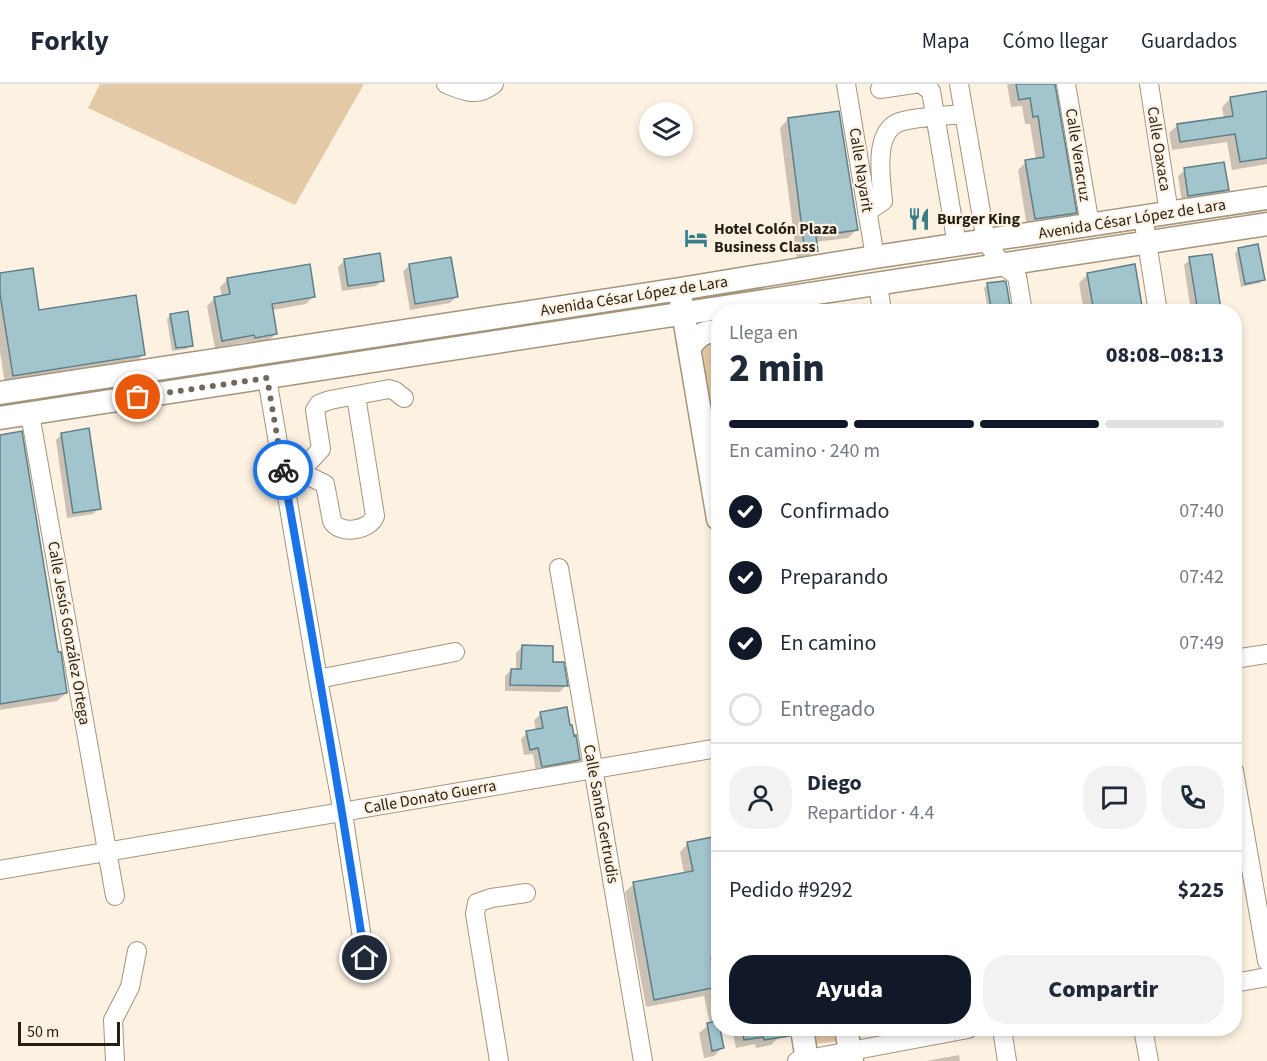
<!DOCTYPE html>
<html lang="es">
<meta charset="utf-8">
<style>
body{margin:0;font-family:"Source Sans 3",sans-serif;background:#f2f2f3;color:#1f2937;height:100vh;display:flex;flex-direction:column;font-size:22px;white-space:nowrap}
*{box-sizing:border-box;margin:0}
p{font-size:20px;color:#747a83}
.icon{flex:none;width:33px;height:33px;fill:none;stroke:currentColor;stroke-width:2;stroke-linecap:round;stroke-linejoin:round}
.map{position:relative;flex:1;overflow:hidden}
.sheet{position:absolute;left:711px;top:220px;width:531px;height:732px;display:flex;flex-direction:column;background:#fff;border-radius:24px;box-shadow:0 3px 9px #0003}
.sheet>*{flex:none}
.fabs{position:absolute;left:639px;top:18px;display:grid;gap:12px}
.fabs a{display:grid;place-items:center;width:54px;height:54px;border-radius:50%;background:#fff;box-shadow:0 3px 9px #0003;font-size:30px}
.scale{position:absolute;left:18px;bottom:15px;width:102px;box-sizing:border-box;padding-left:6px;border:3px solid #251e15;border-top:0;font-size:16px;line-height:21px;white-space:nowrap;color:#251e15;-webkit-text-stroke:4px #fdf2e2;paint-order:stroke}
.pin{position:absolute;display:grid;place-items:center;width:51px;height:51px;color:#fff;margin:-26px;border:3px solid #fff;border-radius:50%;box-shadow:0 2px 6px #0007}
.courier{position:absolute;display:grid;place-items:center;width:60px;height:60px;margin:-30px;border:4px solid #1a73e8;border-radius:50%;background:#fff;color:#222;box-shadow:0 2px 8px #0007}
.head em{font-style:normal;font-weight:800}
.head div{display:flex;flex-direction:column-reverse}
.head{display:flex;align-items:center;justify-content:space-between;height:102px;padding:0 18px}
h1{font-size:39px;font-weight:800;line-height:45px}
.bar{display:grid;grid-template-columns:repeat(4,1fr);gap:9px 6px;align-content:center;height:72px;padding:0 18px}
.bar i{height:8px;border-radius:4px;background:#e0e1e3}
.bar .current{background:#111827}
.bar p{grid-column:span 4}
.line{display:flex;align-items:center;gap:15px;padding:0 18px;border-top:2px solid #e0e1e3}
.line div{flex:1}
.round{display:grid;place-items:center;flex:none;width:63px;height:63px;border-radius:24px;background:#f2f2f3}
ol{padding:0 18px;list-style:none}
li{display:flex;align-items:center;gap:18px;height:66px}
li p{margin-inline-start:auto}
li .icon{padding:6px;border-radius:50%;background:#111827;color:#fff;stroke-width:4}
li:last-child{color:#747a83}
li i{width:33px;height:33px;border:3px solid #e0e1e3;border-radius:50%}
.button{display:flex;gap:12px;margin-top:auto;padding:12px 18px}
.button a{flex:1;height:69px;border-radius:24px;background:#111827;color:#fff;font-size:24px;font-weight:800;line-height:69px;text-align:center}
.button a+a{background:#f2f2f3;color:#1f2937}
header{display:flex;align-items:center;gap:36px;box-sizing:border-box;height:84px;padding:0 30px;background:#fff;border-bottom:2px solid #e0e1e3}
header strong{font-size:28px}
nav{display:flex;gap:33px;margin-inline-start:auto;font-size:21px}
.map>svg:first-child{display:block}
.green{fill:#e3c9a5}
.shadow{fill:#0003}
.building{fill:#a1c4cd;stroke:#5e7f87;stroke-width:1.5}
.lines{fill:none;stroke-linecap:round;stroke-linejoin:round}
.minor-casing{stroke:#a5947c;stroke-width:20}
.major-casing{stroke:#a5947c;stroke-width:25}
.minor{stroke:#fff;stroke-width:18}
.major{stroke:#fff;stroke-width:22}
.done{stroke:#71685d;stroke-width:6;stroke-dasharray:0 10.8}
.route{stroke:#1a73e8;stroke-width:8}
.labels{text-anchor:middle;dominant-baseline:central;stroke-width:4.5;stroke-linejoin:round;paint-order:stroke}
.street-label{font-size:16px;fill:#251e15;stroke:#fdf2e2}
.poi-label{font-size:16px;font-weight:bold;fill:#251e15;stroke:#fdf2e2;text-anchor:start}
</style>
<header>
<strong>Forkly</strong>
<nav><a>Mapa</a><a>Cómo llegar</a><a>Guardados</a></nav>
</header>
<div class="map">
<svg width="1267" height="977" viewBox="0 0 1267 977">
<rect width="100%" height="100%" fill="#fdf2e2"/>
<path class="green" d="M100,0H364L295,121L88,24Z
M718,254V414L696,282L701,258Z
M811,945H840L842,957L814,960Z"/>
<path class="shadow" d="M1007,0H1054L1075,128L1067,137L1027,143L1018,86L1026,78L1036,76L1030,40H1025L1022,22L1011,23Z
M1267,9V80L1232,86L1227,58L1172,66L1169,49L1178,41L1224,34L1222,23L1231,14Z
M788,35L856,146L848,154L815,158L816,166L807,174L797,176L780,44Z
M1185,86L1227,106L1221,112L1182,118L1178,92Z
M1239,165L1264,195L1260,199L1241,203L1235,169Z
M1190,175L1219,225L1216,228H1191L1184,181Z
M345,176L382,196L376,202L342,207L338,183Z
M410,181L456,213L450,219L410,226L403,187Z
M0,190L38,228L144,270L135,279L5,300L0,268Z
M1088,190L1142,228H1084L1079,199Z
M227,196L314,212L306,220L272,226L276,250L268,257L247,261V258L215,264L207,222L214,215L222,213L220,203Z
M988,200L1008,221L1004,225L988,227L984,204Z
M171,231L191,261L187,265L172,267L167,235Z
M62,350L99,424L93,430L67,434L56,356Z
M0,352L66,609L57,617L0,626Z
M522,563L551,579L566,601L560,608L505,607V592L511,586H516V569Z
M541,630L579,675L572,682L536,688L533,670L524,671L521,655L527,649L536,647L534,636Z
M718,754V793L714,794L718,810V945H778L779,953L771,961L756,964L755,960L736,964L732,946L719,949L722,964L714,972L704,974L699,949L710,940L704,912L646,923L625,808L634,800L684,790L680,768L688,759Z
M959,971L960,977H926Z"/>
<path class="building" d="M1016,0H1055L1077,129L1035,135L1025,76L1044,73L1038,32L1033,33L1030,14L1019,16Z
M1267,7V74L1240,78L1235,50L1180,58L1177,40L1233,32L1230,13Z
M839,27L858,146L816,152L818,167L805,168L788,34Z
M1224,78L1229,106L1188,112L1184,84Z
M1258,160L1265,196L1245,200L1238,164Z
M380,169L384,197L348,202L344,175Z
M1212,170L1221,225L1198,228L1189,173Z
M451,173L458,213L415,220L409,180Z
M310,180L315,213L272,220L277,250L255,254L254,251L222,257L214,213L230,210L227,194Z
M1135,180L1143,228H1094L1087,189Z
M33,184L39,226L136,211L145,271L13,292L0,210V189Z
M1004,197L1006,198L1010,221L991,224L987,199Z
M188,227L193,262L176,264L170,230Z
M89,344L101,425L73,429L61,349Z
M22,347L58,568H61L67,609L0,620V351Z
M522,561L553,562V578H564L568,602L510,601L511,585H521Z
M567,623L570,641H572L574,652L576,651L580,676L542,683L538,664L530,666L526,647L543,644L540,628Z
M718,752V787L714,788L718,808V873L711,874L717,903L654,916L633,798L693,787L687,758Z
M718,937V945H720L724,964L712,967L707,939Z
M742,945H789V952L764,956L763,953L744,956Z"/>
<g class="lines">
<g class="minor-casing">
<path id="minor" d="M446,0C463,7 477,14 494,0
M846,0L875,173
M921,0L931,7L957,161
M959,0L986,157L1002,181L1017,192L1023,228
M1066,0L1090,141
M1149,0L1169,129
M880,5L914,0
M867,128L883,117C881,94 872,44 903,37C922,32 944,32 964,30
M1143,133L1158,228
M878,200L882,228
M267,294L318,595L343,729L365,874
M30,330L115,812
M298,387L325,400L332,437C339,451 370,447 375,432L356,312
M289,388C303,387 311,376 321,365L315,326L319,320L330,316L389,305L395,307L404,314
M559,484L643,977
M1234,575L1267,570
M318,595L455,568
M1234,687L1267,877
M0,786L718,664
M1234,899L1267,893
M1002,945L1007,977
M1143,945L1149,977
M115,977L113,936L130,903L137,867
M499,977L475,830L477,819L491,814L526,809
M797,977L968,945"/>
</g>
<g class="major-casing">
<path id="major" d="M681,216L718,435
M689,264C697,253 704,245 718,249
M0,309L680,205L875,173L1267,114
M0,334L1267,140
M802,945L807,977
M846,945L852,977"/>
</g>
<use href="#minor" class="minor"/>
<use href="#major" class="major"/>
</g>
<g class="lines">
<path class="done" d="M138,313L267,294L283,386"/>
<path class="route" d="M283,386C312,548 340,711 365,874"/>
</g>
<defs>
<g id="restaurant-bare" transform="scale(1.8)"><path d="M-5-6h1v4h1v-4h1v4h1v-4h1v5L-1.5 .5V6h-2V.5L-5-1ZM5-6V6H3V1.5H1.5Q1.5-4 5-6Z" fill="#3a7d8d" stroke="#fdf2e2" stroke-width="2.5" paint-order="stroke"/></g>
<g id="hotel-bare" transform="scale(1.8)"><path d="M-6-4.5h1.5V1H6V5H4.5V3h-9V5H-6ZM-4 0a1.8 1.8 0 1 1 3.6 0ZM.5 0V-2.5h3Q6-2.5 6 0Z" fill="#3a7d8d" stroke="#fdf2e2" stroke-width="2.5" paint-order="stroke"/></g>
</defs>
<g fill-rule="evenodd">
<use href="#restaurant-bare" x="919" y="135"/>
<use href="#hotel-bare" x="696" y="154"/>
</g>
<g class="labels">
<g class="street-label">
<text transform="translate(1159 65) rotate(81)">Calle Oaxaca</text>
<text transform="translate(1078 71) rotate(81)">Calle Veracruz</text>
<text transform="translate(861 86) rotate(81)">Calle Nayarit</text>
<text transform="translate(1132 135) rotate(-9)">Avenida César López de Lara</text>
<text transform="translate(634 212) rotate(-9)">Avenida César López de Lara</text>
<text transform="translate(69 549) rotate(80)">Calle Jesús González Ortega</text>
<text transform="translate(430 713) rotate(-10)">Calle Donato Guerra</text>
<text transform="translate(601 730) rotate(80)">Calle Santa Gertrudis</text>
</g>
<g class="poi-label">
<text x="937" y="135">Burger King</text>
<text x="714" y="145">Hotel Colón Plaza<tspan x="714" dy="18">Business Class</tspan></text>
</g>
</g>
</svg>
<div class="fabs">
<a><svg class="icon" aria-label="layers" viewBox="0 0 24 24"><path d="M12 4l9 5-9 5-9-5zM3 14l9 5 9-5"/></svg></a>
</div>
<div class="scale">50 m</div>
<div class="pin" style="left:138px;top:313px;background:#ea580c"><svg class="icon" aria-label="bag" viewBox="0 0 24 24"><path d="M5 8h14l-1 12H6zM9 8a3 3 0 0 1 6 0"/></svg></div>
<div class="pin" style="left:365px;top:874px;background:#1f2937"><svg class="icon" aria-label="home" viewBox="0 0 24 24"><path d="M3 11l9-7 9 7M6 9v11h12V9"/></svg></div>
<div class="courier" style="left:283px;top:386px"><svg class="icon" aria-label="bike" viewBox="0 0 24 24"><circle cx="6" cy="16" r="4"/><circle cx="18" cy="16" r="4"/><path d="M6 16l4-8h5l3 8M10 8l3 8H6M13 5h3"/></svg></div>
<section class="sheet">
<div class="head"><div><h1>2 min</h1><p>Llega en</p></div><em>08:08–08:13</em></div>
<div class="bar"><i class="current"></i><i class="current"></i><i class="current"></i><i></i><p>En camino · 240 m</p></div>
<ol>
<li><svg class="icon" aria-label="check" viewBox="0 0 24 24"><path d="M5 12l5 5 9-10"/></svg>Confirmado<p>07:40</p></li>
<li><svg class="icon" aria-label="check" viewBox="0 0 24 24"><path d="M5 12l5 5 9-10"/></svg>Preparando<p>07:42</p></li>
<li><svg class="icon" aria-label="check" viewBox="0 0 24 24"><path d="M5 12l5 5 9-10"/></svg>En camino<p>07:49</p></li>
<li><i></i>Entregado</li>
</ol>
<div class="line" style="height:108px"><a class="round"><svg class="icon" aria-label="person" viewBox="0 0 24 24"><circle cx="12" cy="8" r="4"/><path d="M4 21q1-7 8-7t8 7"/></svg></a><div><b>Diego</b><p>Repartidor · 4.4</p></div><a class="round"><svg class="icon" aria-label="chat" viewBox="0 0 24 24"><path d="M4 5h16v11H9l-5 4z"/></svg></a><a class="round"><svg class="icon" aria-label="phone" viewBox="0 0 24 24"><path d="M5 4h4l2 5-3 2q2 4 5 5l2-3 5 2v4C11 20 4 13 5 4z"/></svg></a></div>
<div class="line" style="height:78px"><div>Pedido #9292</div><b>$225</b></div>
<div class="button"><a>Ayuda</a><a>Compartir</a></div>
</section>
</div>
